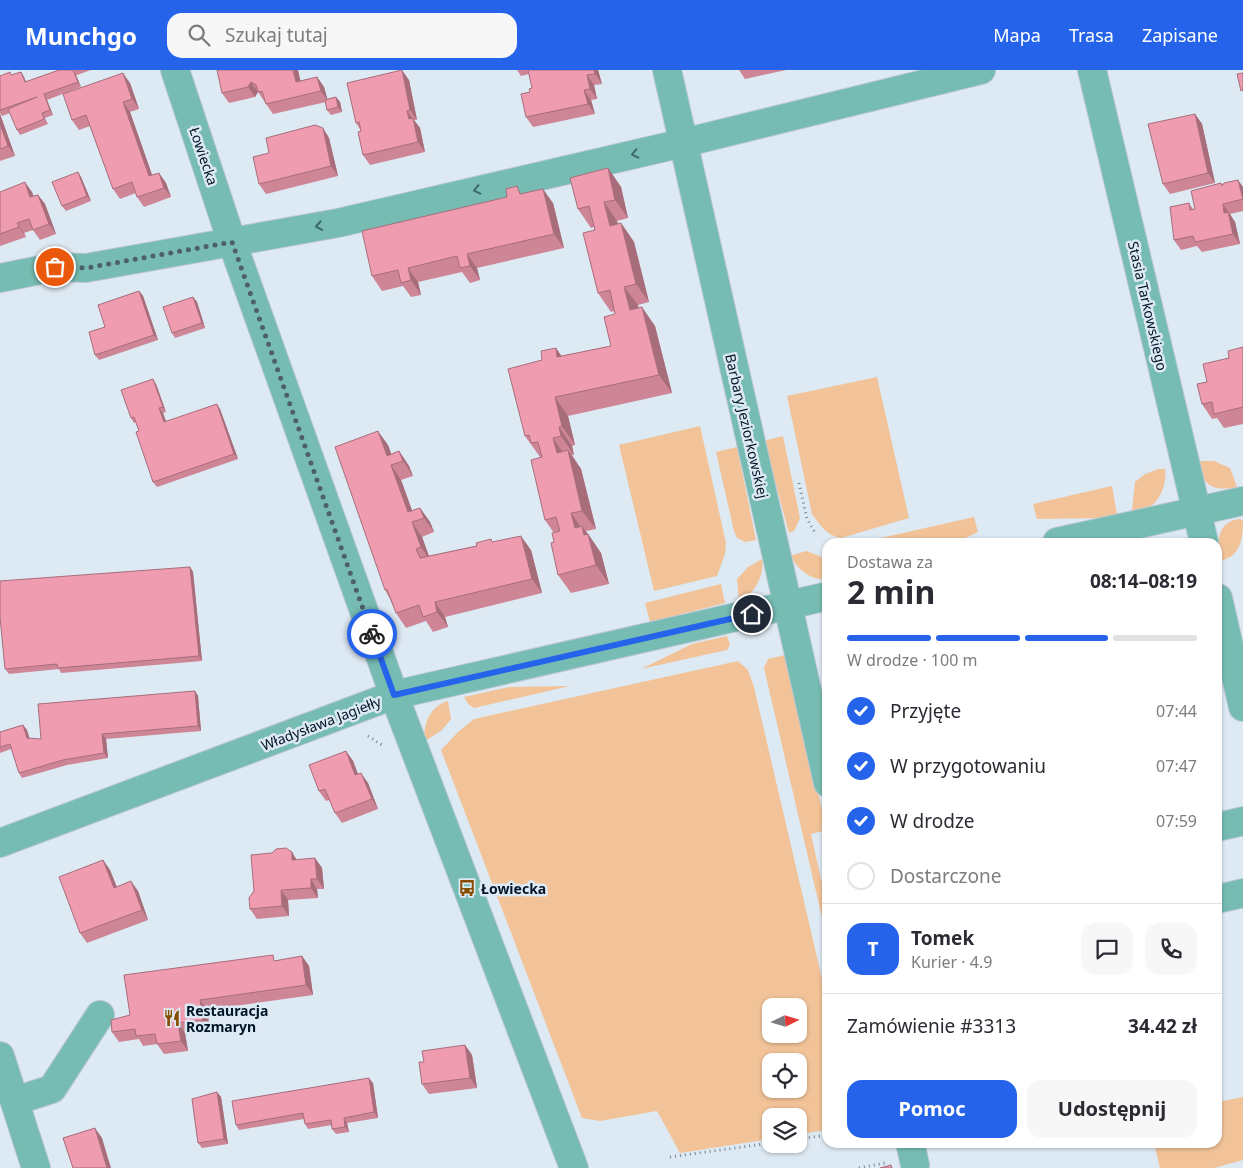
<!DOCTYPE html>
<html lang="pl">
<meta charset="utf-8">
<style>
body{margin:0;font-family:"Noto Sans",sans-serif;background:#f7f7f7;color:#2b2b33;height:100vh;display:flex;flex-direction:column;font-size:19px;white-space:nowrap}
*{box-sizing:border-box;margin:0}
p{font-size:16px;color:#7c7c81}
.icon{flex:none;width:28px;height:28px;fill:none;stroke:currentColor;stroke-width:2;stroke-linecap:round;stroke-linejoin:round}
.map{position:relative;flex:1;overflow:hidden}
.drawer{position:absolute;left:822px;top:468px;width:400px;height:610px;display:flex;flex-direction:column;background:#fff;border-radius:15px;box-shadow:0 1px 4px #0004}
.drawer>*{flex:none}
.needle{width:32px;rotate:85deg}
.fabs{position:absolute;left:762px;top:928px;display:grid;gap:10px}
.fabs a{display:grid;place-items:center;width:45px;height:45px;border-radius:10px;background:#fff;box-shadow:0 1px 4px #0004;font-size:25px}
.pin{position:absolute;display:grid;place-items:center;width:42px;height:42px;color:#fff;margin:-21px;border:2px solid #fff;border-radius:50%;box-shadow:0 1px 5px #0007}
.courier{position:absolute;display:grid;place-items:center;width:50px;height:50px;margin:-25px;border:4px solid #2563eb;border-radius:50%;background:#fff;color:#222;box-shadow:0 1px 6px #0007}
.summary em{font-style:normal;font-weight:700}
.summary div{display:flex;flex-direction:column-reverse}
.summary{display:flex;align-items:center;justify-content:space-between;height:85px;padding:0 25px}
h1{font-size:32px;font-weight:700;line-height:38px}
.bar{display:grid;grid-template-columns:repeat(4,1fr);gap:8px 5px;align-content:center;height:60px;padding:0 25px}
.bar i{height:6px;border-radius:4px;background:#e1e1e2}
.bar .current{background:#2563eb}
.bar p{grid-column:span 4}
.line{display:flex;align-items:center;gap:12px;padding:0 25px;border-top:1px solid #e1e1e2}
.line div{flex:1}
.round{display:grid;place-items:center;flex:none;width:52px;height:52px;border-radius:15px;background:#f7f7f7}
ol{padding:0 25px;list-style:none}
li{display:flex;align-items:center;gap:15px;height:55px}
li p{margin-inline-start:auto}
li .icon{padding:5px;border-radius:50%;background:#2563eb;color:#fff;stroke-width:4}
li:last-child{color:#7c7c81}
li i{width:28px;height:28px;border:2px solid #e1e1e2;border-radius:50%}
.primary-button{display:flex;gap:10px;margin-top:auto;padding:10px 25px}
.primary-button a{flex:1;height:58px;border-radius:15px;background:#2563eb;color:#fff;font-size:20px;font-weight:700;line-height:58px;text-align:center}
.primary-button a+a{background:#f7f7f7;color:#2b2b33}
header{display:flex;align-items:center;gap:30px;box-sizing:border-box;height:70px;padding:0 25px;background:#2563eb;color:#fff}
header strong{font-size:24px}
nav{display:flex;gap:28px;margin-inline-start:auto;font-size:18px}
.search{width:350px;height:45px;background:#f7f7f7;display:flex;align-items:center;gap:12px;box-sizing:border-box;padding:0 18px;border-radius:15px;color:#7c7c81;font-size:19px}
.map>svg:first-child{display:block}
.green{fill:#f2c398;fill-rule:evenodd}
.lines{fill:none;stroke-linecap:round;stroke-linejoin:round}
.minor-casing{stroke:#bac7d3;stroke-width:30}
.path{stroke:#748493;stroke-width:3;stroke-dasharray:1 4;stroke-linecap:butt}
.minor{stroke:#76bcb2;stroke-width:28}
.wall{fill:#ce8697}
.shaded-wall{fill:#a76d7b}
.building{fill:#ef9cb0;stroke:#a76d7b}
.oneway{stroke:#3b686d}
.done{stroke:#4d5f6f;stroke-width:5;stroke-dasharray:0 9}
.route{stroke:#2563eb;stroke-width:6}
.labels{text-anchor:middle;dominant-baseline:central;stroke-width:5;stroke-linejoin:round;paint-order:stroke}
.street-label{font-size:14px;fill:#001528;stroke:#dde9f3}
.poi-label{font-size:14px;font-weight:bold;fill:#001528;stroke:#dde9f3;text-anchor:start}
</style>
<header>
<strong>Munchgo</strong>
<div class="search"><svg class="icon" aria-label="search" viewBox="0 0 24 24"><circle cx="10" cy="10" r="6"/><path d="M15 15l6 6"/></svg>Szukaj tutaj</div>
<nav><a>Mapa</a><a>Trasa</a><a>Zapisane</a></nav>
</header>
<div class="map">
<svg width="1243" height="1098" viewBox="0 0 1243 1098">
<rect width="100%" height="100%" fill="#dde9f3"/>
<path class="green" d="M877,307L909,448L841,468C827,466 820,455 812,444L787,326Z
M700,356L726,473L725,484L717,506L654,521L619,375Z
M783,366L800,448L794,461L789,463L765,374L767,370Z
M737,377L756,470L745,472L737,468L734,461L716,382Z
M1199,391H1214L1230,398L1237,417C1211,422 1204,415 1196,392Z
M1159,399H1165C1168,418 1154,446 1132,440L1135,412L1145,404Z
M1112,416L1117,445L1102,448L1037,449L1033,434Z
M974,447L978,462L957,472H863Z
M1239,449L1243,450C1243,470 1240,488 1218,491C1218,474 1216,452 1239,449Z
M806,481L827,489V510C809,509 800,501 790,486Z
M762,489C765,505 754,525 739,531L737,509L748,497Z
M721,514L725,533L650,552L645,533Z
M727,566L730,574L727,580L641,599L692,574Z
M785,585L827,760L811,764L827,836V869L764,598L768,589Z
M738,591L748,600L754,617L827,930V1060L799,1064V1046H771V1069L680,1083L657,1041L600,1051L582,1048L441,680L458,662L474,649ZM771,936H799V964H771ZM771,991H799V1019H771Z
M570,616L474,638L468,634L464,627L509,617Z
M448,631L451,649L442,660L425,671C422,655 431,635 448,631Z
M1243,1027V1090L1214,1098H1160L1154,1073L1218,1072V1032Z"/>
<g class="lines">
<g class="minor-casing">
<path id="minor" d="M175,0L232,172L394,625L574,1098
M667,0L828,713
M1092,0L1204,472
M0,208L55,197L86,198L338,153L683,73L981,0
M1057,472L1243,431
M1218,528L1243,637
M1218,757L1243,751
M0,773L394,625L828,526
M1218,829L1243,823
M0,986L36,1098
M15,1031L52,1019L100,945
M910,1072L915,1095"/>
</g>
<path class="path" d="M799,413L807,449L816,464
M368,666L382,675
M799,1069L828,1065
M670,1087L771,1073
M859,1098L885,1093"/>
<use href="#minor" class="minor"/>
</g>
<path class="wall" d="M59,0H91L77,5H76L81,17L47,30L53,45L45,48L48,54L20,65L17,60L10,43L2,46L0,43V6L12,5L21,2L24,7L26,12Z
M217,0H298L300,11L317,7L324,17L327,29L336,27L340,32L342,42L331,45L327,40L326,32L273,44L258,22L255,27L229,33L222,23Z
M517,0H598L602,14L594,15L597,29L591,30L595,44L533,57L526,47L530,22L532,18L529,4L521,6Z
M739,0H786L745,9Z
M409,10L417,50H414L420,58L425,82L370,95L363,85L361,61L356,53Z
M130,13L139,39L130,42L152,105L159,103L166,113L171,127L144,137L137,127L136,123L120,129L113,119L90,56L79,60L72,50Z
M0,44L15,86L0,91Z
M1195,44L1202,54L1215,113L1170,124L1163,114Z
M323,58L329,68L338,106L266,124L259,114L269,83Z
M608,98L621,117L628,148L617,151L618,154L621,153L634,172L649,232L638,235V238L655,256L672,323L568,346L575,375L572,376L574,385H572L581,399L596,459L586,461L601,483L609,514L571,523L558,505L554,463L545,450L540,387L525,366L542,290L556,278L561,286L611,276L615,244L614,241L611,242L598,223L594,157L591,158L578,139Z
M78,102L81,107L91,131L66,141L62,136Z
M1221,113L1223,115L1243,117V141L1230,144L1235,152L1240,174L1202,182L1197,176L1181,180L1174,170L1189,133L1193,139H1195Z
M0,122H32L33,126L38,125L45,134L56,164L40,170L33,160L24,163L26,167L0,176Z
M522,123L553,133L564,178L477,198L480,210L470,213L462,202L418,212L421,225L411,227L403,216L382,221L372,206Z
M139,221L143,226L158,270L99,290L95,285L105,257Z
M193,227L197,232L205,258L175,268L172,263Z
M1243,277V354L1224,358L1217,348L1212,349L1202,334L1207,312L1229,288Z
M156,314L166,342L163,343L166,352L220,339L238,389L157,417L153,412L139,361L136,352L134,353L131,348Z
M388,375L391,384L399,381L409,396L413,406L401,410L412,441L420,438L430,452L434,462L422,467L429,486L493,472L531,480L542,523L445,547L448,557L433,562L426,551L406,558L396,543L390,529L385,520Z
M190,497L193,502L202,591L61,603L59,599L9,604L5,599Z
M195,621L198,626L201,661L106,669L108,688L67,695L22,708L19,703L11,679L0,683V662L23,655L27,660L29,668L41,669Z
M346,681L353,691L358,704L368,713L378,739L342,753L335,743L329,730L326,731L319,721Z
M315,788L322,798L324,819H317L318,828L288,830L289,846L257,849L250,839L297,790Z
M103,790L110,800L117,817L138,821L148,850L87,873L80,863Z
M302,886L309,896L313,925L207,940L210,960L185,963L188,981L164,984L157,974L143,976L139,969L119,972L112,962L130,945L277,891Z
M465,975L472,985L477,1018L429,1024L422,1014L424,992Z
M373,1013L378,1048L347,1053L349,1062L336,1064L332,1059V1055L308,1059L305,1054L304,1049L239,1060L236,1055Z
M217,1022L221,1027L228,1074L202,1078L198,1073Z"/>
<path class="shaded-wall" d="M73,0L76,5L81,17L78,12Z
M293,0H298L303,22L296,12Z
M402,0L409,10L417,50L410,40Z
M594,0H598L602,14L595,4Z
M21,2L24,7L28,17L25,12Z
M123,3L130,13L139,39L132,29Z
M587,5L594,15L597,29L590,19Z
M317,7L324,17L328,31L321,21Z
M251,12L258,22L255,27L248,17Z
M584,20L591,30L595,44L588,34Z
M44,24L47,30L53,45L50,40Z
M336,27L340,32L342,42L338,37Z
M123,32L130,42L156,116L149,106Z
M407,41L420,58L425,82L418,72L409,49Z
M0,44L15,86L8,76L0,54Z
M1195,44L1202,54L1215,113L1208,103Z
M323,58L329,68L338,106L331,96Z
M608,98L621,117L628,148L615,130Z
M78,102L81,107L91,131L87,126Z
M159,103L166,113L171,127L164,118Z
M1238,110L1243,117V130Z
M25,112L32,122L37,137L30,127Z
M543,119L553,133L564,178L554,164Z
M38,125L45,134L56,164L49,154Z
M604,132L617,151L623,175L610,156Z
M1223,134L1235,152L1240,174L1233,164L1224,143Z
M17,153L24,163L26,167L19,157Z
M621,153L634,172L649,232L636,214Z
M467,184L477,198L480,210L470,196Z
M408,198L418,212L421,225L411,210Z
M624,217L638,235L644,259L630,240Z
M139,221L143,226L158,270L154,265Z
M193,227L197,232L205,258L202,253Z
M642,237L655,256L672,323L659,305Z
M556,278L569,297L557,287Z
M153,309L156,314L166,342L163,337Z
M555,327L568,346L575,375L562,356Z
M217,334L220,339L238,389L234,384Z
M159,338L163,343L168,357L164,352Z
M559,357L572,376L574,385L561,366Z
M378,361L388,375L395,394L387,386Z
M553,368L566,387L557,383Z
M568,380L581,399L596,459L582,441Z
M399,381L409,396L413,406L403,391Z
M391,395L401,410L416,451L408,442Z
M420,438L430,452L434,462L424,448Z
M571,443L583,460L582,456L589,466L588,464L601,483L609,514L596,495L575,458Z
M412,452L422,467L431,492L421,477Z
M521,466L531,480L542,523L532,509Z
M190,497L193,502L202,591L199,586Z
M435,532L445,547L448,557L437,542Z
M195,621L198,626L201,661L198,656Z
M23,655L27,660L31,673L27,668Z
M102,664L106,669L108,688L104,683Z
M346,681L353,691L362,715L355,705Z
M361,703L368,713L378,739L372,729Z
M292,782L298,792L292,790Z
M315,788L322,798L324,819L317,809Z
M103,790L110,800L121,828L114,818Z
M311,809L317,819L318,828L311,818Z
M131,811L138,821L148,850L142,840Z
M281,820L288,830L289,846L282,836Z
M302,886L309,896L313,925L306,915Z
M200,930L207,940L210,960L203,950Z
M178,953L185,963L188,981L181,971Z
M465,975L472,985L477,1018L470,1008Z
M369,1008L373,1013L378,1048L374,1042Z
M217,1022L221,1027L228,1074L224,1069Z
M344,1048L347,1053L349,1062L345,1057Z
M95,1058L102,1068L111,1098H107Z"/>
<path class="building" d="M59,0H73L78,12L44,24L50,40L42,43L44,49L17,60L8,39L37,27L0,40V6L10,2L11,5L21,2L25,12Z
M217,0H293L296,12L317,7L321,21L266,34L262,21L258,22L256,15L251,12L248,17L222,23Z
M402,0L410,40L407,41L409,49L413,48L418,72L363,85L358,62L361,61L359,52L356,53L347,13Z
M528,0H594L595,4L587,5L590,19L584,20L588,34L526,47L521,24L530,22L529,19L532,18Z
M123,3L132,29L123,32L149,106L159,103L164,118L137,127L132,112L113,119L86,45L72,50L63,24Z
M1243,3V20L1241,21L1237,4Z
M336,27L338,37L327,40L325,30Z
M1195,44L1208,103L1163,114L1148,54Z
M0,54L8,76L0,79Z
M315,55L323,58L331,96L259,114L253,87L269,83L266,68Z
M608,98L615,130L604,132L610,156L621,153L636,214L624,217L630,240L642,237L659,305L555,327L562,356L559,357L561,366L553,368L557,383L568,380L582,441L571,443L575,458L582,456L584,465L588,464L596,495L558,505L551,473L554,472L552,463L560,461L556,447L545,450L531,390L542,387L538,372L531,373L529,365L525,366L508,299L542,290L541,281L556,278L557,287L611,276L604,247L615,244L610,220L598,223L583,163L595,160L589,136L578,139L570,108Z
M78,102L87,126L62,136L52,112Z
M1238,110L1243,129L1223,134L1224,143L1228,142L1233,164L1195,172L1193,166L1174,170L1170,137L1189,133L1190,140L1195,139L1191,121L1221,113L1222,116L1224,113Z
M25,112L30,127L38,125L49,154L33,160L29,149L17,153L19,157L0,164V122Z
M517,116L520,124L543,119L554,164L467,184L470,196L460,198L457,186L408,198L411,210L401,213L398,200L372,206L362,161L507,127L506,119Z
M139,221L154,265L95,285L89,262L105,257L98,235Z
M193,227L202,253L172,263L163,237Z
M1243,277V337L1214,344L1212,332L1202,334L1197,314L1207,312L1203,294L1229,288L1228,281Z
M153,309L163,337L159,338L164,352L217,334L234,384L153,412L136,362L139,361L134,347L131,348L121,320Z
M378,361L387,386L399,381L403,391L391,395L408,442L420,438L424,448L412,452L421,477L416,479L420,488L477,476L476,473L491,469L492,472L521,466L532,509L435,532L437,542L423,547L419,535L396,543L387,519L385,520L335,377Z
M190,497L199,586L58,598L57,594L5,599L0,547V511Z
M195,621L198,656L102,664L104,683L63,690L19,703L10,674L0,677V662L23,655L27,668L41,669L38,634Z
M346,681L355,705L361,703L372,729L335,743L325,719L319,721L309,695Z
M286,778L292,782V790L315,788L317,809H311V818L281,820L282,836L250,839L249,828L254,821L251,785L272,783L276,779Z
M103,790L114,818L131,811L142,840L80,863L59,807Z
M273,885L274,891L302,886L306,915L200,930L203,950L178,953L181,971L157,974L155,964L136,966L135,959L112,962L111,950L130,945L124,905Z
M465,975L470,1008L422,1014L419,992H424L422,981Z
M369,1008L374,1042L344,1048L345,1057L332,1059L331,1050L305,1054L303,1043L236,1055L232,1031Z
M217,1022L224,1069L198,1073L192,1029Z
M95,1058L107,1098H73L63,1068Z
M891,1095L892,1098H880Z"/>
<defs><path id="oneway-chevron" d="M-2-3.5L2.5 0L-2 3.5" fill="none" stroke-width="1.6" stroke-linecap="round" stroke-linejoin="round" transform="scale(1.25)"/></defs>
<g class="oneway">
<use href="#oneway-chevron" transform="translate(635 84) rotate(167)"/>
<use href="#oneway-chevron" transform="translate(477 120) rotate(167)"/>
<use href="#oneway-chevron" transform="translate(319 156) rotate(170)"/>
</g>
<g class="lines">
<path class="done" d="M55,197L86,198L232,172L372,564"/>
<path class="route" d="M372,564L394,625L752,544"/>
</g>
<defs>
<g id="bus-bare" transform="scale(1.35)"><path d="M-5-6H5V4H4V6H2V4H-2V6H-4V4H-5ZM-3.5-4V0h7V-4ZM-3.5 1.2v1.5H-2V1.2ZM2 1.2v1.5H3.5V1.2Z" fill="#874e01" stroke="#dde9f3" stroke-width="2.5" paint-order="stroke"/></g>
<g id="restaurant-bare" transform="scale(1.35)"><path d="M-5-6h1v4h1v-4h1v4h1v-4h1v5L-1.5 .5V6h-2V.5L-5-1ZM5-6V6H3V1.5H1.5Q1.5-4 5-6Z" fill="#874e01" stroke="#dde9f3" stroke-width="2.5" paint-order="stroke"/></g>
</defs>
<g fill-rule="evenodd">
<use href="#bus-bare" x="467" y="818"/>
<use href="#restaurant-bare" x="172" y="948"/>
</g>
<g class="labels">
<g class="street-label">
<text transform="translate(204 86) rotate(71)">Łowiecka</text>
<text transform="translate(1148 236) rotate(77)">Stasia Tarkowskiego</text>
<text transform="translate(747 356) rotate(77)">Barbary Jeziorkowskiej</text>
<text transform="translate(321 653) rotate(-21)">Władysława Jagiełły</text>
</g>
<g class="poi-label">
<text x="481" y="818">Łowiecka</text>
<text x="186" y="940">Restauracja<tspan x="186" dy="16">Rozmaryn</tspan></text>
</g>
</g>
</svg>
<div class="fabs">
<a><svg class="needle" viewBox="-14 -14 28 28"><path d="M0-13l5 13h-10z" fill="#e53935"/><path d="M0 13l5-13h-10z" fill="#7c7c81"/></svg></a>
<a><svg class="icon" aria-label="locate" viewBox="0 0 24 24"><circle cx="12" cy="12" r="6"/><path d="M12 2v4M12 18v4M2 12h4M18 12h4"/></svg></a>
<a><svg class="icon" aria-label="layers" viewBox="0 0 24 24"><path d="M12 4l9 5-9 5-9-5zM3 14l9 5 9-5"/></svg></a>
</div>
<div class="pin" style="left:55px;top:197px;background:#ea580c"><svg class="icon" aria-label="bag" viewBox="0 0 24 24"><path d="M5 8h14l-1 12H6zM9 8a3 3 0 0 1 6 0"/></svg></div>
<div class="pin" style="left:752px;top:544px;background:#1f2937"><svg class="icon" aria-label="home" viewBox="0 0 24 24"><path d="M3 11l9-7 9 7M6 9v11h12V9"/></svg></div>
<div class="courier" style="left:372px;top:564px"><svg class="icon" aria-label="bike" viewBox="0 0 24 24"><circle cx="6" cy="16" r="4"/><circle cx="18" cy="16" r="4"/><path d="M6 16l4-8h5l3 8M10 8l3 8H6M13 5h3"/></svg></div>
<section class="drawer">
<div class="summary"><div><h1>2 min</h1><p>Dostawa za</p></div><em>08:14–08:19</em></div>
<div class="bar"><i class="current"></i><i class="current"></i><i class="current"></i><i></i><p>W drodze · 100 m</p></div>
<ol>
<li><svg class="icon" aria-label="check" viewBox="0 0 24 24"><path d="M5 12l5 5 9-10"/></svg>Przyjęte<p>07:44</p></li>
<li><svg class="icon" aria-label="check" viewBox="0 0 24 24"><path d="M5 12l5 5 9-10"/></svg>W przygotowaniu<p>07:47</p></li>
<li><svg class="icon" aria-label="check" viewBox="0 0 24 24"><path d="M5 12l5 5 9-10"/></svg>W drodze<p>07:59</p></li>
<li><i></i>Dostarczone</li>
</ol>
<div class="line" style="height:90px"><b class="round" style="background:#2563eb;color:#fff">T</b><div><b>Tomek</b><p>Kurier · 4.9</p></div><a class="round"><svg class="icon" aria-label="chat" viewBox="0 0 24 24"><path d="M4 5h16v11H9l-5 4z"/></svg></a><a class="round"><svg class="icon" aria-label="phone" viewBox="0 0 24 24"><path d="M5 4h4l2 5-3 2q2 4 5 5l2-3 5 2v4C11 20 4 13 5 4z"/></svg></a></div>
<div class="line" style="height:65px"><div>Zamówienie #3313</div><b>34.42 zł</b></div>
<div class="primary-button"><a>Pomoc</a><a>Udostępnij</a></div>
</section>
</div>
